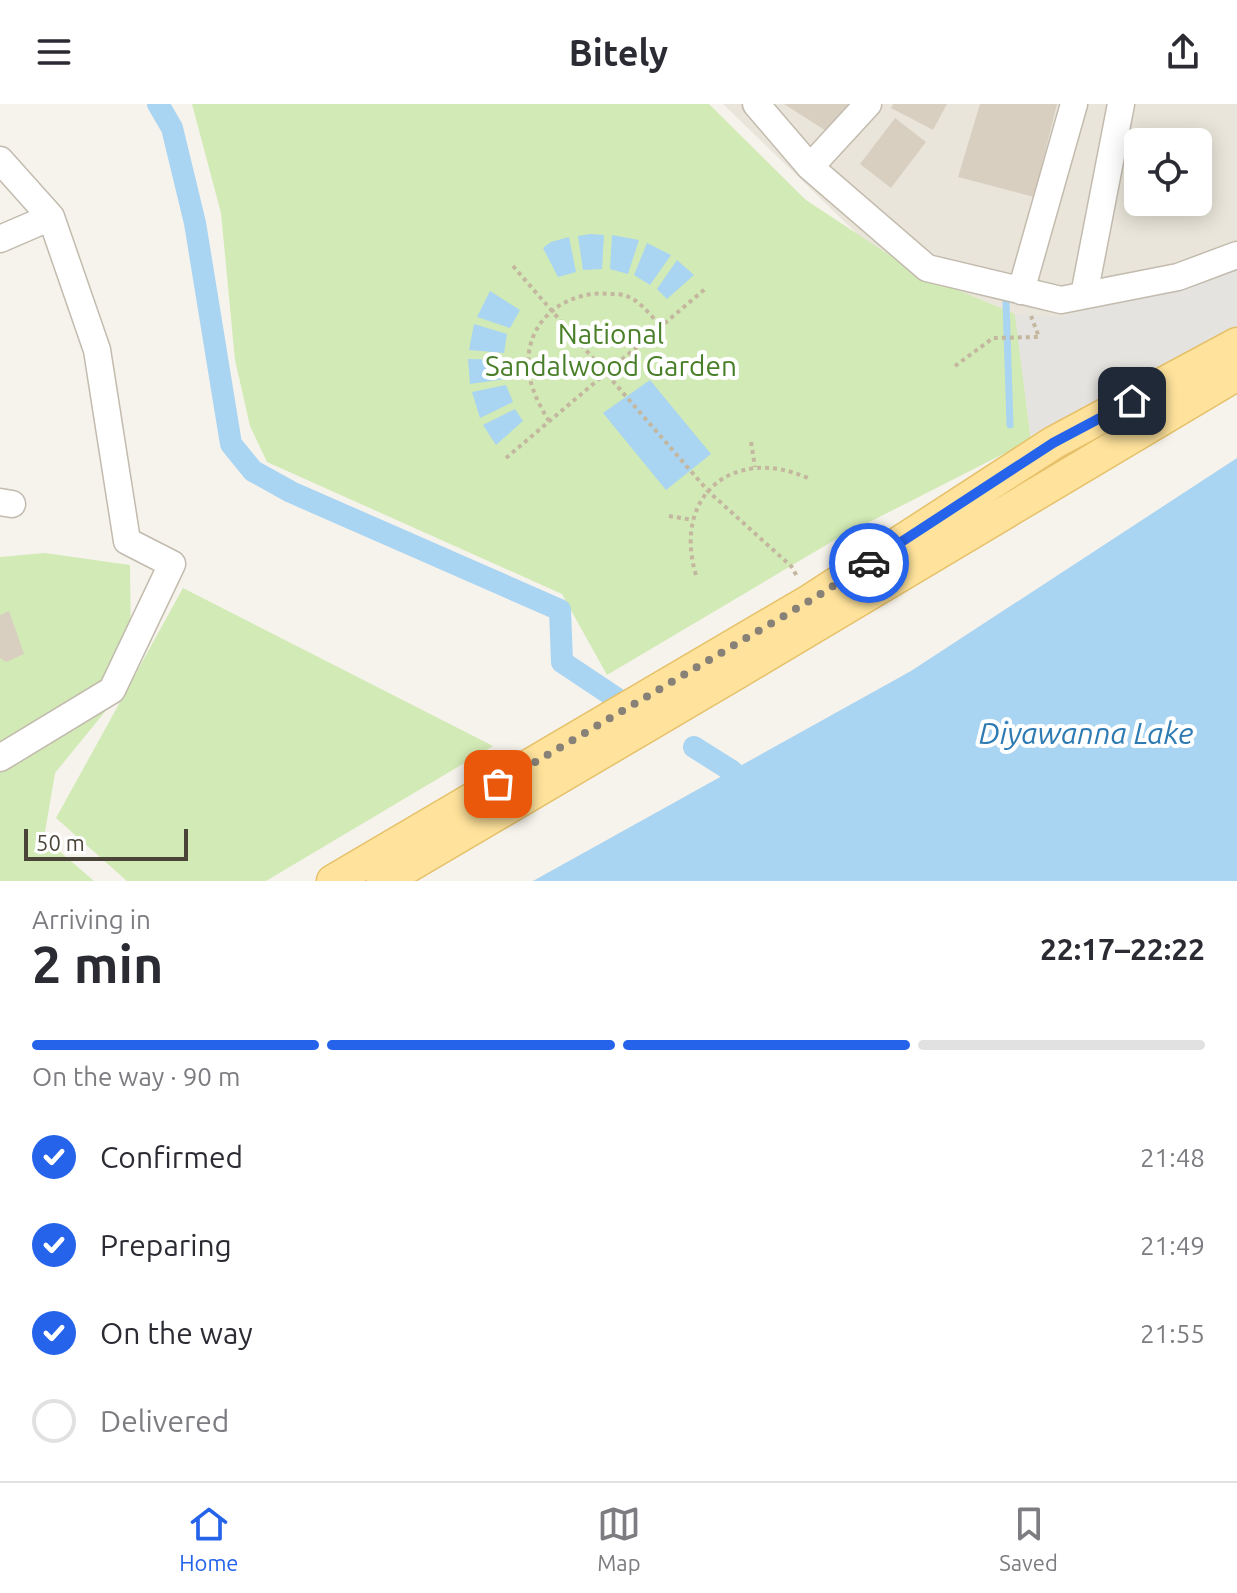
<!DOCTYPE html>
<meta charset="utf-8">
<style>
body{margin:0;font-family:Ubuntu,sans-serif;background:#f2f2f3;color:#2b2b33;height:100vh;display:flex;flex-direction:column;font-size:30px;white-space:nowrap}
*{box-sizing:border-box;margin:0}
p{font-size:26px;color:#7c7c81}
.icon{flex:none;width:44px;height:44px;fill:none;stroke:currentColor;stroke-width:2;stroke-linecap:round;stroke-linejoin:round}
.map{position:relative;height:777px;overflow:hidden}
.panel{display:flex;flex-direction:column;background:#fff;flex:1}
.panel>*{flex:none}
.tools{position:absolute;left:1124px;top:24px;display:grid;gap:16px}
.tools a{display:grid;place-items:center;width:88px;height:88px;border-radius:12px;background:#fff;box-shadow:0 4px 20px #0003;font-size:40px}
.scale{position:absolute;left:24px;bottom:20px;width:164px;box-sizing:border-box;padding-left:8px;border:4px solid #4b4439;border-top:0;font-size:22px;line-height:28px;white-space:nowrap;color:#4b4439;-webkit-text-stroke:6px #fff;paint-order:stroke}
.pin{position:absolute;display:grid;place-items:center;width:68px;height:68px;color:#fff;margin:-34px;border-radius:16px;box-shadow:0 4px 12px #0006}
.courier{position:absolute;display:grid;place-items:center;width:80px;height:80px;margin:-40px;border:6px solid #2563eb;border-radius:50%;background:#fff;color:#222;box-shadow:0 2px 10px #0007}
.headline em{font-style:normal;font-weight:700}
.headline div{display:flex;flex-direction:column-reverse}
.headline{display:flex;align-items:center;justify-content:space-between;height:136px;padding:0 32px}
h1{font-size:52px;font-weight:700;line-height:60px}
.bar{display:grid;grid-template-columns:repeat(4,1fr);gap:12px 8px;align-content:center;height:96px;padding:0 32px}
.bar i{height:10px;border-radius:6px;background:#e1e1e2}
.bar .active{background:#2563eb}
.bar p{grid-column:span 4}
ol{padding:0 32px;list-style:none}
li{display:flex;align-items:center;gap:24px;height:88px}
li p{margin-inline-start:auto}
li .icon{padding:8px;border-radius:50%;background:#2563eb;color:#fff;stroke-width:4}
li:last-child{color:#7c7c81}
li i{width:44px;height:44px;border:4px solid #e1e1e2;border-radius:50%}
header{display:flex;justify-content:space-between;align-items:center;height:104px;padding:0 32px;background:#fff;font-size:36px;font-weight:700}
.dock{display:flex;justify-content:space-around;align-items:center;height:112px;border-top:2px solid #e1e1e2;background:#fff;font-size:22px;color:#7c7c81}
.dock a{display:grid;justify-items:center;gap:4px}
.dock .active{color:#2563eb}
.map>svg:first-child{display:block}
.residential{fill:#eae5da;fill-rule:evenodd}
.green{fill:#d2eab5}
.parking{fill:#e5e3e0}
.water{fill:#a9d4f2}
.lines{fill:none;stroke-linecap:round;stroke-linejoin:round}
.stream{stroke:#a9d4f2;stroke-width:7}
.canal{stroke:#a9d4f2;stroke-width:22}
.building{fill:#d8cfc1}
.minor-casing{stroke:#c2bbae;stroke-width:29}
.major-casing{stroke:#e6c16a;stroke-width:35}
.path{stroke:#c4b79f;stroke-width:4;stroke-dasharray:4 4;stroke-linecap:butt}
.minor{stroke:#fff;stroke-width:26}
.major{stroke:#ffe39c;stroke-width:32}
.done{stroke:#878178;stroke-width:8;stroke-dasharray:0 14.4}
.route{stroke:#2563eb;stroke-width:10}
.labels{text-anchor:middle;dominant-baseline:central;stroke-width:8;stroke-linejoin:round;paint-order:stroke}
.park-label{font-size:28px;fill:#4a7f2a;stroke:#fff}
.water-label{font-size:30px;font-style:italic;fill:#2e7ab2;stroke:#fff}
</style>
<header><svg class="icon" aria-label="menu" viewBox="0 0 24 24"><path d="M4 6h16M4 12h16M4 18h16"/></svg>Bitely<svg class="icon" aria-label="share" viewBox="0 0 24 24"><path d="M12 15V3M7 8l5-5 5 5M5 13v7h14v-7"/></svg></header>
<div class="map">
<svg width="1237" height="777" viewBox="0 0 1237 777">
<rect width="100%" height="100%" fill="#f6f3ec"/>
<path class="residential" d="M723,0H1237V253L1081,347ZM1138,38H1198V98H1138Z"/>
<path class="green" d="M192,0H709L806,96L915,168L1015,210L1031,336L838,434L607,571L562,490L267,358L250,322L235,256L221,109Z
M45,449L130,461L131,545L108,604L55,669L44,734L94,777H0V453Z
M183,484L493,642L266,777H127L56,714Z"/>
<path class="parking" d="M1237,157V222L1031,336L1015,210L1061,213L1182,179Z"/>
<path class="water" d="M590,130L604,131L602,165L583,166L578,132Z
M612,131L639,136L628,170L610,165Z
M569,133L576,168L558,173L543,144L551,138Z
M647,139L671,151L650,181L634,171Z
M677,156L694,171L667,195L657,185Z
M490,187L520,206L510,224L477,213Z
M474,220L507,230L504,249L469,246Z
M468,255L504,256L505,275L470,280Z
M650,276L711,350L666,386L603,309Z
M506,281L513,298L480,314L472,288Z
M515,305L523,317L496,341L483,321Z
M1237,354V777H533L911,567Z"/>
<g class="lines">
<path class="stream" d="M1006,197L1010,321"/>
<path class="canal" d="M158,0L172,24L195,119L231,340L253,367L291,388L560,506L562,558L616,594
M694,643L732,667"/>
</g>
<path class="building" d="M784,0H854L834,32Z
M893,0H947L933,26L891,4Z
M980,0H1057L1034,93L958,73Z
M895,14L926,38L891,84L860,60Z
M9,507L24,550L6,558L0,554V511Z"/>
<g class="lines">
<g class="minor-casing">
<path id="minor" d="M756,0L810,63L927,164L1061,196L1178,173L1237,151
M0,56L51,113L97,246L127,437L172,460L112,586L0,654
M810,63L868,0
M0,135L51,113
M1021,187L1074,0
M1084,191L1121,0
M0,398L12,400"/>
</g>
<g class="major-casing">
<path id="major" d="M333,777L811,496L1053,339L1237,240
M383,777L738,568L1237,270"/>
</g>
<path class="path" d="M513,162L709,388L791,462L798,474
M955,262L993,234L1039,233L1031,212
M549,317C536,296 525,273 529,248C535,208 573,186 611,190C617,190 624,190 629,193C642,199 651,212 661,222
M751,338L755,363
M506,354L705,185
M669,412L693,416
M696,471C672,392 733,341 808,374"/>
<use href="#minor" class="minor"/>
<use href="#major" class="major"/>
</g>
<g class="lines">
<path class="done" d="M498,680L811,496L869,459"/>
<path class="route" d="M869,459L1053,339L1132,297"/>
</g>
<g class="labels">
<g class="park-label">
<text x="611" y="229">National<tspan x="611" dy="32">Sandalwood Garden</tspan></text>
</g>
<g class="water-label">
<text x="1086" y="629">Diyawanna Lake</text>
</g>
</g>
</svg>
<div class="tools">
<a><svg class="icon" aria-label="locate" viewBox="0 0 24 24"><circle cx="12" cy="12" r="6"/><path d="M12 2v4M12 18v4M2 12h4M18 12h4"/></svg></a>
</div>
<div class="scale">50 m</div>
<div class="pin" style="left:498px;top:680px;background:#ea580c"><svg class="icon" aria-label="bag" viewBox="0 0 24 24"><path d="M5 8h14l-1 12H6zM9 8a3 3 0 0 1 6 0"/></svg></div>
<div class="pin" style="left:1132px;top:297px;background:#1f2937"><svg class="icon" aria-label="home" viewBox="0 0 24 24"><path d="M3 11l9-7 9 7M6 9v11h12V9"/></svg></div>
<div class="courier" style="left:869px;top:459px"><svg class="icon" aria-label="car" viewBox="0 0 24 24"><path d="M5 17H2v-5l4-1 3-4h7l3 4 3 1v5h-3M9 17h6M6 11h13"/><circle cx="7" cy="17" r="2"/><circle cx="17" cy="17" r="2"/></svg></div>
</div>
<section class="panel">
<div class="headline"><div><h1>2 min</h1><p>Arriving in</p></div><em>22:17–22:22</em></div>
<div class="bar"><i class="active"></i><i class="active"></i><i class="active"></i><i></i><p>On the way · 90 m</p></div>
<ol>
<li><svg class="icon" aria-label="check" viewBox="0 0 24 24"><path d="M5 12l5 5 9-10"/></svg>Confirmed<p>21:48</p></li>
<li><svg class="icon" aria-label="check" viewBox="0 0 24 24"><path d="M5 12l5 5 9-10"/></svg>Preparing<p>21:49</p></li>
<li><svg class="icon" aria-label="check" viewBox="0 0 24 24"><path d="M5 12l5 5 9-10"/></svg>On the way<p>21:55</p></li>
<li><i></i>Delivered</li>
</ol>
</section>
<nav class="dock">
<a class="active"><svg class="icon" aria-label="home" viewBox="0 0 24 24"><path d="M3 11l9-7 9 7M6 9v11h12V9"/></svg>Home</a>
<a><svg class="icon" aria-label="map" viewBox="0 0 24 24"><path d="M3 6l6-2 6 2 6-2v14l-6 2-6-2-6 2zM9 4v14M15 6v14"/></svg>Map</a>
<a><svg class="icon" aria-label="saved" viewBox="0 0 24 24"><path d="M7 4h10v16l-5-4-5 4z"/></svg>Saved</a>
</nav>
